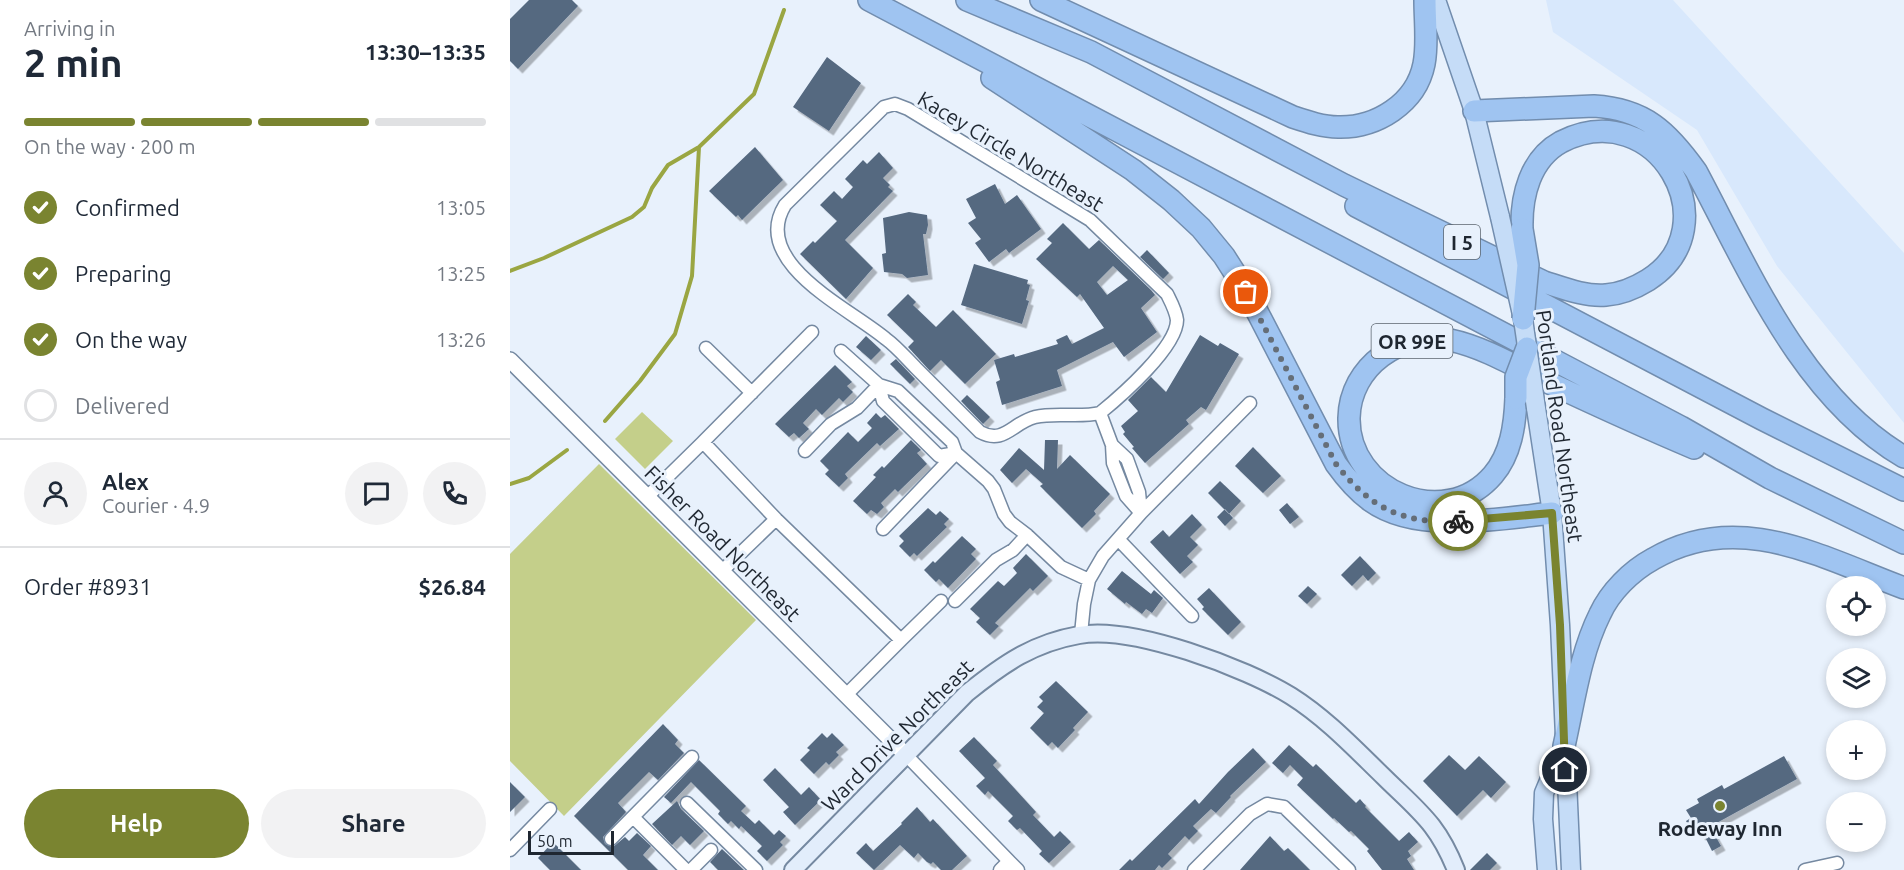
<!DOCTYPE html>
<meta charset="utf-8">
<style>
body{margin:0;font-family:Ubuntu,sans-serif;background:#f2f2f3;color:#1f2937;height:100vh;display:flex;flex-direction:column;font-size:22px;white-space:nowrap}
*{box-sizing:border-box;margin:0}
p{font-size:20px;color:#747a83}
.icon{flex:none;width:33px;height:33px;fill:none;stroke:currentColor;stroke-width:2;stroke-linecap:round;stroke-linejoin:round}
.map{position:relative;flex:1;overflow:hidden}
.panel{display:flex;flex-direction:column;background:#fff;width:510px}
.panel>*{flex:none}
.controls{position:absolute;left:1316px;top:576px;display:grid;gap:12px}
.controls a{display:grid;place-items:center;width:60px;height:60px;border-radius:50%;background:#fff;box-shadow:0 3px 9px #0003;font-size:30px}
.scale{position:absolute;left:18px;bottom:15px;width:86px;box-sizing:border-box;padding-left:6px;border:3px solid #1f2731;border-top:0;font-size:16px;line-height:21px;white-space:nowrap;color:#1f2731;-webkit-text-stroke:4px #e8f1fc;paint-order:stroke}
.pin{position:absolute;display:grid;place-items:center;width:51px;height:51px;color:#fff;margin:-26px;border:3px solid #fff;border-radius:50%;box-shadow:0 2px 6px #0007}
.courier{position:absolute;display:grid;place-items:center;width:60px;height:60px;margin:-30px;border:4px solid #7a8430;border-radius:50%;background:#fff;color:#222;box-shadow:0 2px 8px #0007}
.headline em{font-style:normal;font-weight:700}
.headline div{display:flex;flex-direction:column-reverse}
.headline{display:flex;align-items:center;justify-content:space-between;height:102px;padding:0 24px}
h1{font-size:39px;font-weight:700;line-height:45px}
.bar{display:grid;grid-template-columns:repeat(4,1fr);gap:9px 6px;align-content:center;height:72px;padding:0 24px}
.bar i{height:8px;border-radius:4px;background:#e0e1e3}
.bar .selected{background:#7a8430}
.bar p{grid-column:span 4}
.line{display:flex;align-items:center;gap:15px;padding:0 24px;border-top:2px solid #e0e1e3}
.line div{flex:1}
.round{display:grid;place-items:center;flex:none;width:63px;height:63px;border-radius:32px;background:#f2f2f3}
ol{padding:0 24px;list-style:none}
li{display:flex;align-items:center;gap:18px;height:66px}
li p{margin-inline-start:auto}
li .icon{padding:6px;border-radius:50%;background:#7a8430;color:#fff;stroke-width:4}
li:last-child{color:#747a83}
li i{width:33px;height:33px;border:3px solid #e0e1e3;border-radius:50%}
.button{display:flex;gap:12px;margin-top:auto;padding:12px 24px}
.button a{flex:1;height:69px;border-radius:36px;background:#7a8430;color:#fff;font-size:24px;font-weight:700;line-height:69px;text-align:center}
.button a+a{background:#f2f2f3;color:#1f2937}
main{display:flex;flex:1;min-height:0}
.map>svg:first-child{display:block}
.built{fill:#d8e8fc}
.green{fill:#c4cf8a}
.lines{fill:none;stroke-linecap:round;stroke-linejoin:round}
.stream{stroke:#9aa642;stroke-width:4}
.building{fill:#556980;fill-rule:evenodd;filter:url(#shadow)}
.minor-casing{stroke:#7589a1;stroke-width:15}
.tertiary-casing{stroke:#7589a1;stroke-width:18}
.secondary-casing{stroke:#7589a1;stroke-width:20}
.primary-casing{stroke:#728dae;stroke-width:21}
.motorway-casing{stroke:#728dae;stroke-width:24}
.minor{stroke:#fff;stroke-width:12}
.tertiary{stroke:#fff;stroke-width:15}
.secondary{stroke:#e2edfb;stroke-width:16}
.primary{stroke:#c5dcf7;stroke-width:18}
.motorway{stroke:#9fc4f1;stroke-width:21}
.primary-bridge-casing{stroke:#728dae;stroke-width:21;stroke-linecap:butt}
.motorway-bridge-casing{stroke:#728dae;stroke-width:24;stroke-linecap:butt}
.primary-bridge{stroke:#c5dcf7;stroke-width:18}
.motorway-bridge{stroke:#9fc4f1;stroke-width:21}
.done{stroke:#656e78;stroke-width:6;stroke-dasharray:0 10.8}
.route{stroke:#7a8430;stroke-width:8}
.poi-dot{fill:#7a8430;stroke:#e8f1fc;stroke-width:2}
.labels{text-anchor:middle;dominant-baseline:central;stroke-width:6;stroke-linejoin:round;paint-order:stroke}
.shield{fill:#e8f1fc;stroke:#5b646e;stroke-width:1.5}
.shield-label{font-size:20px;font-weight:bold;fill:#1f2731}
.street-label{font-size:21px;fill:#1f2731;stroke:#e8f1fc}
.poi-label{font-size:21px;font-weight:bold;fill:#1f2731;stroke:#e8f1fc}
</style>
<main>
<section class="panel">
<div class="headline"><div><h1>2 min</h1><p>Arriving in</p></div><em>13:30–13:35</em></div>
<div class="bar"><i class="selected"></i><i class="selected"></i><i class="selected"></i><i></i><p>On the way · 200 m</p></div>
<ol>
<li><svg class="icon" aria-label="check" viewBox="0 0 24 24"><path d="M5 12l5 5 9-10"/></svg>Confirmed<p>13:05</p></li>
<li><svg class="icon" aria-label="check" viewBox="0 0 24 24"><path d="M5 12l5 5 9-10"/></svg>Preparing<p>13:25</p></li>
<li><svg class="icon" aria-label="check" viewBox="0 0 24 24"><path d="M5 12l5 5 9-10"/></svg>On the way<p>13:26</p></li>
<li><i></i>Delivered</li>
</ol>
<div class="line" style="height:108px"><a class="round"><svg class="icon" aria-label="person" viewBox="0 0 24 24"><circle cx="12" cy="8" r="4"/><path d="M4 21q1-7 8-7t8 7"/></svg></a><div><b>Alex</b><p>Courier · 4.9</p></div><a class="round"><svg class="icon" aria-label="chat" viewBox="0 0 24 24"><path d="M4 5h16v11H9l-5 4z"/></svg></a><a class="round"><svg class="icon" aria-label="phone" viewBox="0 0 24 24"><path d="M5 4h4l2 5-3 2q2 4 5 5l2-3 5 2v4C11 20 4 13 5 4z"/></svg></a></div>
<div class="line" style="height:78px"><div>Order #8931</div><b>$26.84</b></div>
<div class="button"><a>Help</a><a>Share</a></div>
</section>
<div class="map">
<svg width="1394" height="870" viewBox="0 0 1394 870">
<defs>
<filter id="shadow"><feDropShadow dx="4.5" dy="4.5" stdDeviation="0" flood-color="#0004"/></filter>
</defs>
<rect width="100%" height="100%" fill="#e8f1fc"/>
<path class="built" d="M1036,0H1163L1394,253V423L1267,266L1187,130L1043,32Z"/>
<path class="green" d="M132,412L163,441L135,469L105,439Z
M89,464L246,620L54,816L0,761V554Z"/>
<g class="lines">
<path class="stream" d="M0,271L34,258L122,217L134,207L142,188L158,165L189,147L244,94L274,10
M95,421L130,381L165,334L182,276L189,147
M0,484L19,478L57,450"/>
</g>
<path class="building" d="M19,0H62L68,6L8,69L0,61V19Z
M317,57L351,83L319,131L283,107Z
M245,147L273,180L232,220L228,215L226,217L199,191Z
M369,152L383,168L373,178L380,185L378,187L383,191L335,240L363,268L336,299L290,254L303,241L305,243L327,221L310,205L324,191L332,199L343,187L335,179L353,160L357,164Z
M485,184L495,204L507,195L531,229L499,253L496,249L479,262L465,243L471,239L458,223L466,218L456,199Z
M399,212L417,215L418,225L416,234H413L418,275L397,278L392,274L374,272L372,254L376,253L373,218Z
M553,223L579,249L589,240L641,290L645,295L631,308L647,332L614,357L603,342L547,370L552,386L492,405L486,382L490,380L484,360L504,354L505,357L548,344L546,340L557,335L562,344L594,328L570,294L567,297L526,259L542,243L537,239ZM603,266L618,280L597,295L587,282Z
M637,250L659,273L653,279L630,257Z
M464,264L518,280L517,284L520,285L516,300L519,301L512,324L451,305Z
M398,294L406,302L403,305L426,327L443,310L486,354L455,384L431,360L420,371L398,347L404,341L377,315Z
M690,335L708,346L710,343L729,354L696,410L691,407L676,420L679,424L635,463L622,448L624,447L613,434L615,432L611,426L628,411L618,400L641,377L656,392Z
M356,336L371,350L361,360L346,347Z
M386,359L405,379L400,384L380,364Z
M325,365L342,382L337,386L343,392L333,402L329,398L312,415L306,409L293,423L299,429L289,438L284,433L279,437L265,424Z
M457,395L480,417L473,424L451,401Z
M366,413L371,418L375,415L389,429L370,446L367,443L335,474L338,478L329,487L315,474L319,470L310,461L338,432L348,442L362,428L357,423Z
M401,440L411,450L407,453L417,464L388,492L385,489L371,503L374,507L367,514L361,510L357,514L343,501L366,477L363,475L372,466L374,468Z
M535,440H548L547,469L560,455L600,494L584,511L586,514L572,528L530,486L533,484L516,469L502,483L490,470L509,448L534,470Z
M743,447L771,476L753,493L725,466Z
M710,481L731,501L719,514L698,493Z
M777,503L789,517L780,524L769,510Z
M418,508L426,515L430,511L439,519L434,524L437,527L407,556L404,553L400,557L389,546L394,541L389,536Z
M715,509L723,518L715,526L707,517Z
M682,514L692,525L680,537L688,545L677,556L683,562L670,574L640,542L653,530L659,537Z
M452,536L466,549L461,554L466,559L438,588L429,579L426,582L414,570L423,561L425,563Z
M516,554L538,576L523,591L520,588L485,623L489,626L480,635L466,622L470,618L460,609L488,581L494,586L507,573L503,568Z
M850,556L866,573L858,581L853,575L842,586L831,575Z
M612,571L641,594L644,590L653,598L642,613L636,609L632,614L616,602L615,604L597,589Z
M798,586L807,594L797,604L788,596Z
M699,588L731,622L718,635L692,609L694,607L687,599Z
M546,681L578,712L563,728L565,730L548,748L542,742L538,746L520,728L534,713L527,707L533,701L529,697Z
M153,724L168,740L165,744L174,753L148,780L139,772L108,803L116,812L93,837L95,844L103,847L115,837L119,841L127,833L141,846L133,855L148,870H118L64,816Z
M312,733L317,738L322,733L334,745L326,752L329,755L319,765L316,762L304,774L290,760L300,750L297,748Z
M464,737L487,761L483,765L526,812L523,815L544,837L550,831L561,842L539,863L529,854L532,851L510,828L507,830L498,821L503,816L478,791L475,795L466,786L475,778L449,751Z
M779,745L803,767L806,764L846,803L850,799L856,806L855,807L889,841L899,832L908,842L898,851L901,856L897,859L904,870H872L857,851L859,849L841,831L839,832L824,818L823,819L787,785L793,778L780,765L773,773L762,763Z
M743,748L756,762L720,796L721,797L706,813L701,809L683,826L688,831L679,840L675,836L658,854L662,858L652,868L649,865L645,870H609L620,859L622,861L685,799L689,804L718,772Z
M939,755L955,770L969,756L996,782L981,798L973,790L947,816L913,781Z
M1274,756L1287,779L1203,825L1205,829L1202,830L1211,846L1202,851L1194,835L1191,836L1187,829L1182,832L1176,821L1181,818L1176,810L1189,803L1187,799L1212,785L1214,789Z
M189,760L236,806L231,811L245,824L249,820L264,835L269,830L276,836L270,842L273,845L257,861L247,851L252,846L231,826L229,829L221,821L218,824L208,814L210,811L181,782L161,803L154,797Z
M265,768L291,795L299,787L311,800L285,825L273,812L279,807L253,780Z
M0,782L15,797L0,812Z
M167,801L171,809L194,831L180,845L171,836L162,845L142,824Z
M407,807L420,822L423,819L457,856L442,870H431L423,862L421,864L417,862L408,853L404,858L390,845L364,870L346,853L356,843L363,851L392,824L391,823Z
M760,836L774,851L778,848L800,870H730Z
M43,842L71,870H40L28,858Z
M212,849L234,870H208L200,862Z
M977,853L987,863L980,870H960Z"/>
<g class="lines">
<g class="minor-casing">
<path id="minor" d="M385,104L398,109L580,220L657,294C661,302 666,311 667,320C667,347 611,396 590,413C569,418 546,412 525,417C502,423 494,445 470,432C449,411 427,389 406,368C396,358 387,347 376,339C341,309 239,263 275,205L374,107Z
M196,348L242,393
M331,351L369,385L388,391L442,442L446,453L478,481L484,489L494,514L500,522L517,535L551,567L579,580
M369,385L373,401L429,456L446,453
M590,413L602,445L603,463L616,496L631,513
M602,445L617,459L629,492L631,513
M295,451L321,424L347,408L369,385
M137,497L193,442
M266,519L193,442L302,332
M373,529L446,453
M608,539L682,616
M212,571L266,519L391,640L336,695
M445,601L486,560L503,550L517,535
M571,634L574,604L579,580L593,556L631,513L740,403
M391,640L431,601
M396,755L499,861
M177,803L246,870
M123,817L176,870
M101,839L182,757
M0,850L40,809
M181,870L201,850
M490,870L499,861L508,870
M684,870L740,814L757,804L774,807L839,870
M1295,870L1327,863"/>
</g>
<g class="tertiary-casing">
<path id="tertiary" d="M0,360L396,755"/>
</g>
<g class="secondary-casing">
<path id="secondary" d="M283,870L457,693C493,664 523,643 569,635C622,625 736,668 781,696C816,718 845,749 874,777C890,793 908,808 922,826C932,839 940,855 946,870"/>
</g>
<g class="primary-casing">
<path id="primary" d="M926,0L964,111L990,217
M1026,408L1042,513L1050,625L1061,870
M1037,870L1033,819L1034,793L1052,750"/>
</g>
<g class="motorway-casing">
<path id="motorway" d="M359,0L1171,427L1260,478L1394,543
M457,0L581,52L834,185L1034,282C1053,288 1076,297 1096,295C1111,294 1125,288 1138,280C1222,227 1147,93 1051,142C1020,159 1011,196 1012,229
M531,0L783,117C798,122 813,127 828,127C866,128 906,104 914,64C918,44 915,21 915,0
M482,78L623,170L661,200L691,228L714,256L737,292L826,464C836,478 847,491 861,501C907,534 988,519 1042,513
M964,111L1084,106C1135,109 1158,132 1186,171C1240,272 1292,397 1394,457
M846,206L1252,419L1394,490
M1006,398C1005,425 1001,454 983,475C934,532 838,491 839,418C840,366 891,331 940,340C973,347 1005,366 1035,381C1084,404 1134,427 1184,448
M1054,746C1064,702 1070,654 1090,614C1100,592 1121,571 1143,559C1228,509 1311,557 1394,588"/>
</g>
<use href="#minor" class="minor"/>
<use href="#tertiary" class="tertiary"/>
<use href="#secondary" class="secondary"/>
<use href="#primary" class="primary"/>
<use href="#motorway" class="motorway"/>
<g class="primary-bridge-casing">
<path id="primary-bridge" d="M990,217L1013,319L1026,408"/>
</g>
<g class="motorway-bridge-casing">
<path id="motorway-bridge" d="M1012,229L1018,265L1013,319
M1006,398V377L1017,348"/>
</g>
<use href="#primary-bridge" class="primary-bridge"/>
<use href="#motorway-bridge" class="motorway-bridge"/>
</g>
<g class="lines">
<path class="done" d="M736,292L826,464C860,508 892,524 948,521"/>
<path class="route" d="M948,521L1042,513L1050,625L1055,770"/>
</g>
<circle class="poi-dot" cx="1210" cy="806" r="6"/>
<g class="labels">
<g class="shield">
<rect x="934" y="225" width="36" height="34" rx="4.5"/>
<rect x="861.5" y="324" width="81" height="34" rx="4.5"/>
</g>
<g class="shield-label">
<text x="952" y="242">I 5</text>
<text x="902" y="341">OR 99E</text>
</g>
<g class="street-label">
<text transform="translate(501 151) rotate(31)">Kacey Circle Northeast</text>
<text transform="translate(1050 426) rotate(82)">Portland Road Northeast</text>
<text transform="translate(213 543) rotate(45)">Fisher Road Northeast</text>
<text transform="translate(387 735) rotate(-45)">Ward Drive Northeast</text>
</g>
<g class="poi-label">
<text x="1210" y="828">Rodeway Inn</text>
</g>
</g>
</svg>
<div class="controls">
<a><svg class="icon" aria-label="locate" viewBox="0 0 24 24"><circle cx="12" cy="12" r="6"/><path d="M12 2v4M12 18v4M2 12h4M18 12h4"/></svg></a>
<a><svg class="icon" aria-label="layers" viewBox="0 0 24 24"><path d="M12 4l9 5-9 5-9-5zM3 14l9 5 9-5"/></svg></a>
<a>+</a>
<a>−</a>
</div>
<div class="scale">50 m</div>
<div class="pin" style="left:736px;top:292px;background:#ea580c"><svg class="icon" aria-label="bag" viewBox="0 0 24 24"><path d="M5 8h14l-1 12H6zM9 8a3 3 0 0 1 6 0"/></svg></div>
<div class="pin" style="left:1055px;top:770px;background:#1f2937"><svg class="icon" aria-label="home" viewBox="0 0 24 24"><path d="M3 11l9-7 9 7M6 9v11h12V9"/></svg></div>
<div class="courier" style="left:948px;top:521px"><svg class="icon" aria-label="bike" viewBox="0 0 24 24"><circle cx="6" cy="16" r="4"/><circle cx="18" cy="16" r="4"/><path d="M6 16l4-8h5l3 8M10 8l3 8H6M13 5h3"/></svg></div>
</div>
</main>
